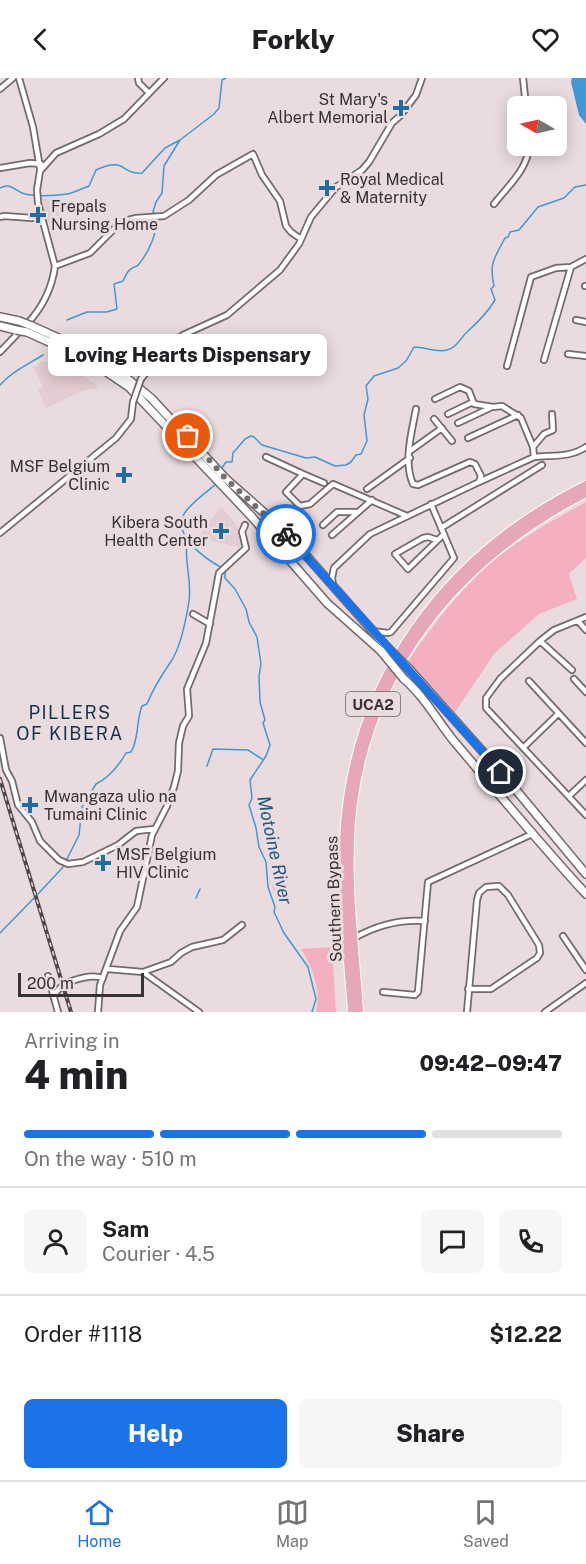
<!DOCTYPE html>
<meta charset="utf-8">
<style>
body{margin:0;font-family:"Public Sans",sans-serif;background:#f6f6f6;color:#202124;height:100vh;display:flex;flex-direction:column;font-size:22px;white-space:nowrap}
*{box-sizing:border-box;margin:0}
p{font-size:20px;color:#757577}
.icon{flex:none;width:33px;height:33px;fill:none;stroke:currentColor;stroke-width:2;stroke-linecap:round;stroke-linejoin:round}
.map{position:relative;height:934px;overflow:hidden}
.details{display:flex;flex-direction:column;background:#fff;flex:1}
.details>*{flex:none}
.needle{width:39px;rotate:279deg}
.tools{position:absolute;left:507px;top:18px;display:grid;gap:12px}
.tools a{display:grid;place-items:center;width:60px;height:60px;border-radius:9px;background:#fff;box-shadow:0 3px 15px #0003;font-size:30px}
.scale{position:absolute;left:18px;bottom:15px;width:126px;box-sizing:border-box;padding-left:6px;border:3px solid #373233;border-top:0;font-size:16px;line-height:21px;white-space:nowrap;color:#373233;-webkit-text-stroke:4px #e9dbde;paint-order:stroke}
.pin{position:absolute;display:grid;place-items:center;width:51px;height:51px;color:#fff;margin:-26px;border:3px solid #fff;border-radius:50%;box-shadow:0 2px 6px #0007}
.courier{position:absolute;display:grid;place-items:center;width:60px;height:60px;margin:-30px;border:4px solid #1a73e8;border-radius:50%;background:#fff;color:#222;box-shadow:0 2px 8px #0007}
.bubble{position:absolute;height:42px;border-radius:9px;background:#fff;box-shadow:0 3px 15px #0003;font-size:20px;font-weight:800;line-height:42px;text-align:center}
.head em{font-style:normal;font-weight:800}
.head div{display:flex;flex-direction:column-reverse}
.head{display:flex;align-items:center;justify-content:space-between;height:102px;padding:0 24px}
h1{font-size:39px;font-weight:800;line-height:45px}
.bar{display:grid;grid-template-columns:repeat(4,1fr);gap:9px 6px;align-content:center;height:72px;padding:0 24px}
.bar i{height:8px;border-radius:4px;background:#e0e0e0}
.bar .current{background:#1a73e8}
.bar p{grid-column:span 4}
.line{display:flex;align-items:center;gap:15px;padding:0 24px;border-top:2px solid #e0e0e0}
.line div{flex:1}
.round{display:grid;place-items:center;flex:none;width:63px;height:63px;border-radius:9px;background:#f6f6f6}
.action{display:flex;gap:12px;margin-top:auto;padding:12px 24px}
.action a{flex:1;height:69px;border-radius:9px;background:#1a73e8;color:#fff;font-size:24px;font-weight:800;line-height:69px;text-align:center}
.action a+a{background:#f6f6f6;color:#202124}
header{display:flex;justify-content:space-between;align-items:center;height:78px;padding:0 24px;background:#fff;font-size:27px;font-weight:800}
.tab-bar{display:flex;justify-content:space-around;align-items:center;height:84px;border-top:2px solid #e0e0e0;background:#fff;font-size:16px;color:#757577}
.tab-bar a{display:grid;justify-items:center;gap:3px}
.tab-bar .current{color:#1a73e8}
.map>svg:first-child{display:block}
.built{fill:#e3cdd2}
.green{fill:#f4b0bf}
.water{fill:#4297d5}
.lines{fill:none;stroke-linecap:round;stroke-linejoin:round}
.stream{stroke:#4297d5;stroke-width:1.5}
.minor-casing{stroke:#75696b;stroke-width:8}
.secondary-casing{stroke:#75696b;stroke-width:10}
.trunk-casing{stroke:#fff;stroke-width:10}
.minor{stroke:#fff;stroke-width:4.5}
.secondary{stroke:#fff;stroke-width:7}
.trunk{stroke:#e6a7b6;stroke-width:8}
.rail-casing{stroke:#4e4749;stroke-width:4}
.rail{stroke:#e9dbde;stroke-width:1.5;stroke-dasharray:4.5;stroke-linecap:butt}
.minor-bridge-casing{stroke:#75696b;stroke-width:8;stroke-linecap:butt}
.secondary-bridge-casing{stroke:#75696b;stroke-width:10;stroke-linecap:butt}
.minor-bridge{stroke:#fff;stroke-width:4.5}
.secondary-bridge{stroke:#fff;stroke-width:7}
.done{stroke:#756d6f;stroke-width:6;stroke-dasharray:0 10.8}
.route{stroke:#1a73e8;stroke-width:8}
.poi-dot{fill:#226da0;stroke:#e9dbde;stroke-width:2}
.labels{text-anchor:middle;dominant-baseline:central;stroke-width:6;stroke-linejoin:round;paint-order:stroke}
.shield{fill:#e9dbde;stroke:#6c6566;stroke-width:1.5}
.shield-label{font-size:15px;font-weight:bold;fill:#373233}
.poi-label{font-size:16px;fill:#373233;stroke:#e9dbde;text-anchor:start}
.street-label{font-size:16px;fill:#373233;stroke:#e9dbde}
.neighbourhood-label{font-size:18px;letter-spacing:1.5px;fill:#10324b;stroke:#e9dbde}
.water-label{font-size:18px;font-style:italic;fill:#1d5983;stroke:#e9dbde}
</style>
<header><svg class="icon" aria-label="back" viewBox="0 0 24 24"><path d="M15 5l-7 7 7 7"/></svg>Forkly<svg class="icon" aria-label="heart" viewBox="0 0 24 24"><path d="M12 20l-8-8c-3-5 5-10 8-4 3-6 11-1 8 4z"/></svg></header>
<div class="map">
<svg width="586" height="934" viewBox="0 0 586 934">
<rect width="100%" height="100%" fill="#e9dbde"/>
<path class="built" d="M42,120L57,122L61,127L62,135L57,146L47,144L46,134L42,131L40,126H43Z
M44,283L72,290L97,307L98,310L82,313L46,330L38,312L43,309L33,289Z
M221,428L238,449L243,468L237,469L205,461L200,457Z"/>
<path class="green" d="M586,424V480L569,496L577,521L539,536L494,576L455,634L408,583C431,550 455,518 485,490C514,464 551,443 586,424Z
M280,805L286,822L278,825L272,807Z
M332,869L336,934H316C321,911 313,890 301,871Z"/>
<path class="water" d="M572,0H586V46L579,37L571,4Z"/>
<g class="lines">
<path class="stream" d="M0,110C11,105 13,111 22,115C33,119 55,118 67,116C71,116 83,110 89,108L96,92C127,78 120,97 142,95L165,70L180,62
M155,137L153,134L156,124L162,115L164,88L180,62L214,36L219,30L222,2L226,0
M67,242L87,234H107L117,231L114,206L123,203C125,199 127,193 131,191C136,187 136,190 139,186C148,175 157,156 157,141
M0,307C13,293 27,287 43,277
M221,391L226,384H232L233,375L245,361L251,358L254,359L262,367L272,370L306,380L315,379L335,388L346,387L351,384L356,377L361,376L367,363L364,337L368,321L366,308L374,298L398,290L406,283L414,269C425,269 437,275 447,272C458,269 460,260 468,253C478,244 488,234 495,222L491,211L494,208C489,185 494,181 505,160L508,159L510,154L519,152L538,129L564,120L575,109L586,107
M216,403L215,407C206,414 189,427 184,436C172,458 206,481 222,490
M225,493V500L235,511L246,531L249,544L257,559L261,586L259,598L260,624L265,642L263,645L270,667L266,678L250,702L252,720L249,727L256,750L259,769L266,784L268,809L275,829L274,834L284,855L308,889L316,921L312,934
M207,688L213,671L248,672L262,681
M130,760L142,754
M66,783L79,757L82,729L96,706C108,700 118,689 126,675L131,674C139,662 136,643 142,628L147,626C153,611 161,598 170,585C181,570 186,542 189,523C192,503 184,483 187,463
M71,788L85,786L95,781
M38,816L64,788
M196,820L200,811
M0,855L34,820"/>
<g class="minor-casing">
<path id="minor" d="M19,0L33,49L40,90
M138,0L139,5L148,14
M523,0L526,28
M0,11L13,0
M0,90L30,85L41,86
M494,126C508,108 528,91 529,68
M0,139L4,138L32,140L41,138
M55,188L90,175L118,147L124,143L136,140L164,138L189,122L216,97L253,76L262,97L280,123L286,148L291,154L301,161
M585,208H586
M576,242L586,244
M27,246C42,230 52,211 55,188L38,125L37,112L40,93L56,75L99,56L124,41L164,0
M0,274L21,252
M568,276L586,278
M544,282L571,189
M507,288L531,199L556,190L571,189L586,181
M141,301L166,270L183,257L227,237L280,192L299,166L311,139L336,109L362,92L369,84L392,45L400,38L416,17L422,0
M435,321L460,309L469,313L474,326L493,329L502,328L521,340L533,369L534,379C553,377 569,380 586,369
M448,336L473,324
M434,341L452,363
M458,345L490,330
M468,360L518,337
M533,369L544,356L553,352L552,336
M410,373L442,350
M266,379L303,396
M479,404L534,379
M324,405L303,396L286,414L300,428L310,426L333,406L407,438
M367,411L410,380
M323,447L337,434H358
M441,450L542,387
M0,455L116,360L131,341L133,324
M332,457L372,422
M437,462L428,459L423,460L395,476L408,491L444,456
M333,507L332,500L334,490L370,456L479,404L481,398L475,386L470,384L418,407L413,406C403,384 412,353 416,331
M193,536L210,546
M586,539L554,552L540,563L500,601L486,620V630L586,737
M578,543L586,552
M373,553L388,555L391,554L454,480L431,426
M540,563L572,592
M574,601L586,614
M529,603L586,665
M0,660L6,692L12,703L18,727L32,744L40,763L59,782L68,786L83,784L118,767L136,753L154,751
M524,669L558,636
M569,718L586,702
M563,858L586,892
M354,860C375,848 400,841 425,843
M108,891L143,894L199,934
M143,894L171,884L181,875L192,869L223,862L242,847
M48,898L58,934
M383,914L415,917L418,914L428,804L532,756
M54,920C57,904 89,895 103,900
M98,934L100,907L120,853L137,829L152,757L167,728L174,709L178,693L179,665L183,648L189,638L187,611L206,565L219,495L246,470L242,454L245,447
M467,934L477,822L479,815L486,809L499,808L508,817L539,867L540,875L537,880L491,911H468
M545,934L586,905"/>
</g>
<g class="secondary-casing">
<path id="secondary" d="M0,239L19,243
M0,248L16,252
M32,248L91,275L118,293L151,320L226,401L269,439L303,474L386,568
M27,254L89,282L129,309L252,439L327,525L381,573
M411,593L501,694L586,796
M404,601C424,618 437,642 453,662C497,714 540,766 586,816
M484,696L490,700L496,698V693L493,688"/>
</g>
<g class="trunk-casing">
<path id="trunk" d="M352,934C348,877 341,818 344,761C352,602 445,477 586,407
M359,934C355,871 346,807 351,743C364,594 456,482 586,415"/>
</g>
<use href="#minor" class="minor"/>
<use href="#secondary" class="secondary"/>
<use href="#trunk" class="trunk"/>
<g class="rail-casing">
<path id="rail" d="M0,701L71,934"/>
</g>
<use href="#rail" class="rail"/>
<g class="minor-bridge-casing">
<path id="minor-bridge" d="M133,324L141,301"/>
</g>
<g class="secondary-bridge-casing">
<path id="secondary-bridge" d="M19,243L32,248
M16,252L27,254
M386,568L411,593
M381,573L404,601"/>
</g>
<use href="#minor-bridge" class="minor-bridge"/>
<use href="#secondary-bridge" class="secondary-bridge"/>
</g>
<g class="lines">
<path class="done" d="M188,358L226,401L286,456"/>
<path class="route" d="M286,456L501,694"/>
</g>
<g class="poi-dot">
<path d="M398 21h6v6h6v6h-6v6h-6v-6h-6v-6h6z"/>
<path d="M324 101h6v6h6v6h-6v6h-6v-6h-6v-6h6z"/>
<path d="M35 128h6v6h6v6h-6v6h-6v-6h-6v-6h6z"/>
<path d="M121 388h6v6h6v6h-6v6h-6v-6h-6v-6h6z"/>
<path d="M218 444h6v6h6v6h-6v6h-6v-6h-6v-6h6z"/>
<path d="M27 718h6v6h6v6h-6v6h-6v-6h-6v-6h6z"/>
<path d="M100 776h6v6h6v6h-6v6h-6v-6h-6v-6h6z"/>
</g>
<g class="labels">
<rect class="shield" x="346" y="614" width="54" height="24" rx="4.5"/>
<g class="shield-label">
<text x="373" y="626">UCA2</text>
</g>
<g class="poi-label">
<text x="388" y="21" text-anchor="end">St Mary's<tspan x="388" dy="18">Albert Memorial</tspan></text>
<text x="340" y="101">Royal Medical<tspan x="340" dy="18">&amp; Maternity</tspan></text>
<text x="51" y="128">Frepals<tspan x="51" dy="18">Nursing Home</tspan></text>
<text x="110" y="388" text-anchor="end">MSF Belgium<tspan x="110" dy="18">Clinic</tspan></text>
<text x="208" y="444" text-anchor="end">Kibera South<tspan x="208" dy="18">Health Center</tspan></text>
<text x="44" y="718">Mwangaza ulio na<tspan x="44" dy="18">Tumaini Clinic</tspan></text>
<text x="116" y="776">MSF Belgium<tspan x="116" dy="18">HIV Clinic</tspan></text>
</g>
<g class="street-label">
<text transform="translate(334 821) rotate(-92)">Southern Bypass</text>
</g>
<g class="neighbourhood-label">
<text x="70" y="634">PILLERS<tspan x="70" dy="21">OF KIBERA</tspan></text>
</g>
<g class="water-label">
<text transform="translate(275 772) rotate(78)">Motoine River</text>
</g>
</g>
</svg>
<div class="tools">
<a><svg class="needle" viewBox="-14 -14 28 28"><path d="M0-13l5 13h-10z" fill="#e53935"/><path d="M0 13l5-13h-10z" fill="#757577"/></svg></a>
</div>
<div class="scale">200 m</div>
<div class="pin" style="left:188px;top:358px;background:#ea580c"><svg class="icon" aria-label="bag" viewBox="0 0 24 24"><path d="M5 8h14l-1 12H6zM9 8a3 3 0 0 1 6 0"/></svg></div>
<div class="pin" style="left:501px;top:694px;background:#1f2937"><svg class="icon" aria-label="home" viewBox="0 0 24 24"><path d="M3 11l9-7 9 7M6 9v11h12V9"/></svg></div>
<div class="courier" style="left:286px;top:456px"><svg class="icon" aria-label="bike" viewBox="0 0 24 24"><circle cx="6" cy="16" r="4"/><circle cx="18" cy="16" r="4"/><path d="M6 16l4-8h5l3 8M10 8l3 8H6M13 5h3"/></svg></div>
<div class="bubble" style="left:48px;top:256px;width:279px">Loving Hearts Dispensary</div>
</div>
<section class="details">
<div class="head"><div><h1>4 min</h1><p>Arriving in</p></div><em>09:42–09:47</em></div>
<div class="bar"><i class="current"></i><i class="current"></i><i class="current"></i><i></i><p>On the way · 510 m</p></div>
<div class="line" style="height:108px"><a class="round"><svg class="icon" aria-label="person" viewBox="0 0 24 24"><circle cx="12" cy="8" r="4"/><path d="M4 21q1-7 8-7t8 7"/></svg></a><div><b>Sam</b><p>Courier · 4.5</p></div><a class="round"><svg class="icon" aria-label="chat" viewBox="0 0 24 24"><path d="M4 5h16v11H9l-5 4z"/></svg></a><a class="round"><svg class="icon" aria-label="phone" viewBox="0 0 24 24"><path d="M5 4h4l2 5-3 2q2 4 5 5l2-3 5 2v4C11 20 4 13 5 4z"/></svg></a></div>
<div class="line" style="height:78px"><div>Order #1118</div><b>$12.22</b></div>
<div class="action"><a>Help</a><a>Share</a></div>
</section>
<nav class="tab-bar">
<a class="current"><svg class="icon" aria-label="home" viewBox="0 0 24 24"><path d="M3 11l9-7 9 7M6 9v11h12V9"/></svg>Home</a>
<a><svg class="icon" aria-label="map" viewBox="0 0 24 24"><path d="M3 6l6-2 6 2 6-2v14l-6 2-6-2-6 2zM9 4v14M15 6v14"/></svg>Map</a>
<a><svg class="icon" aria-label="saved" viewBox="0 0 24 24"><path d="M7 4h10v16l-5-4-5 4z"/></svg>Saved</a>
</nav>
